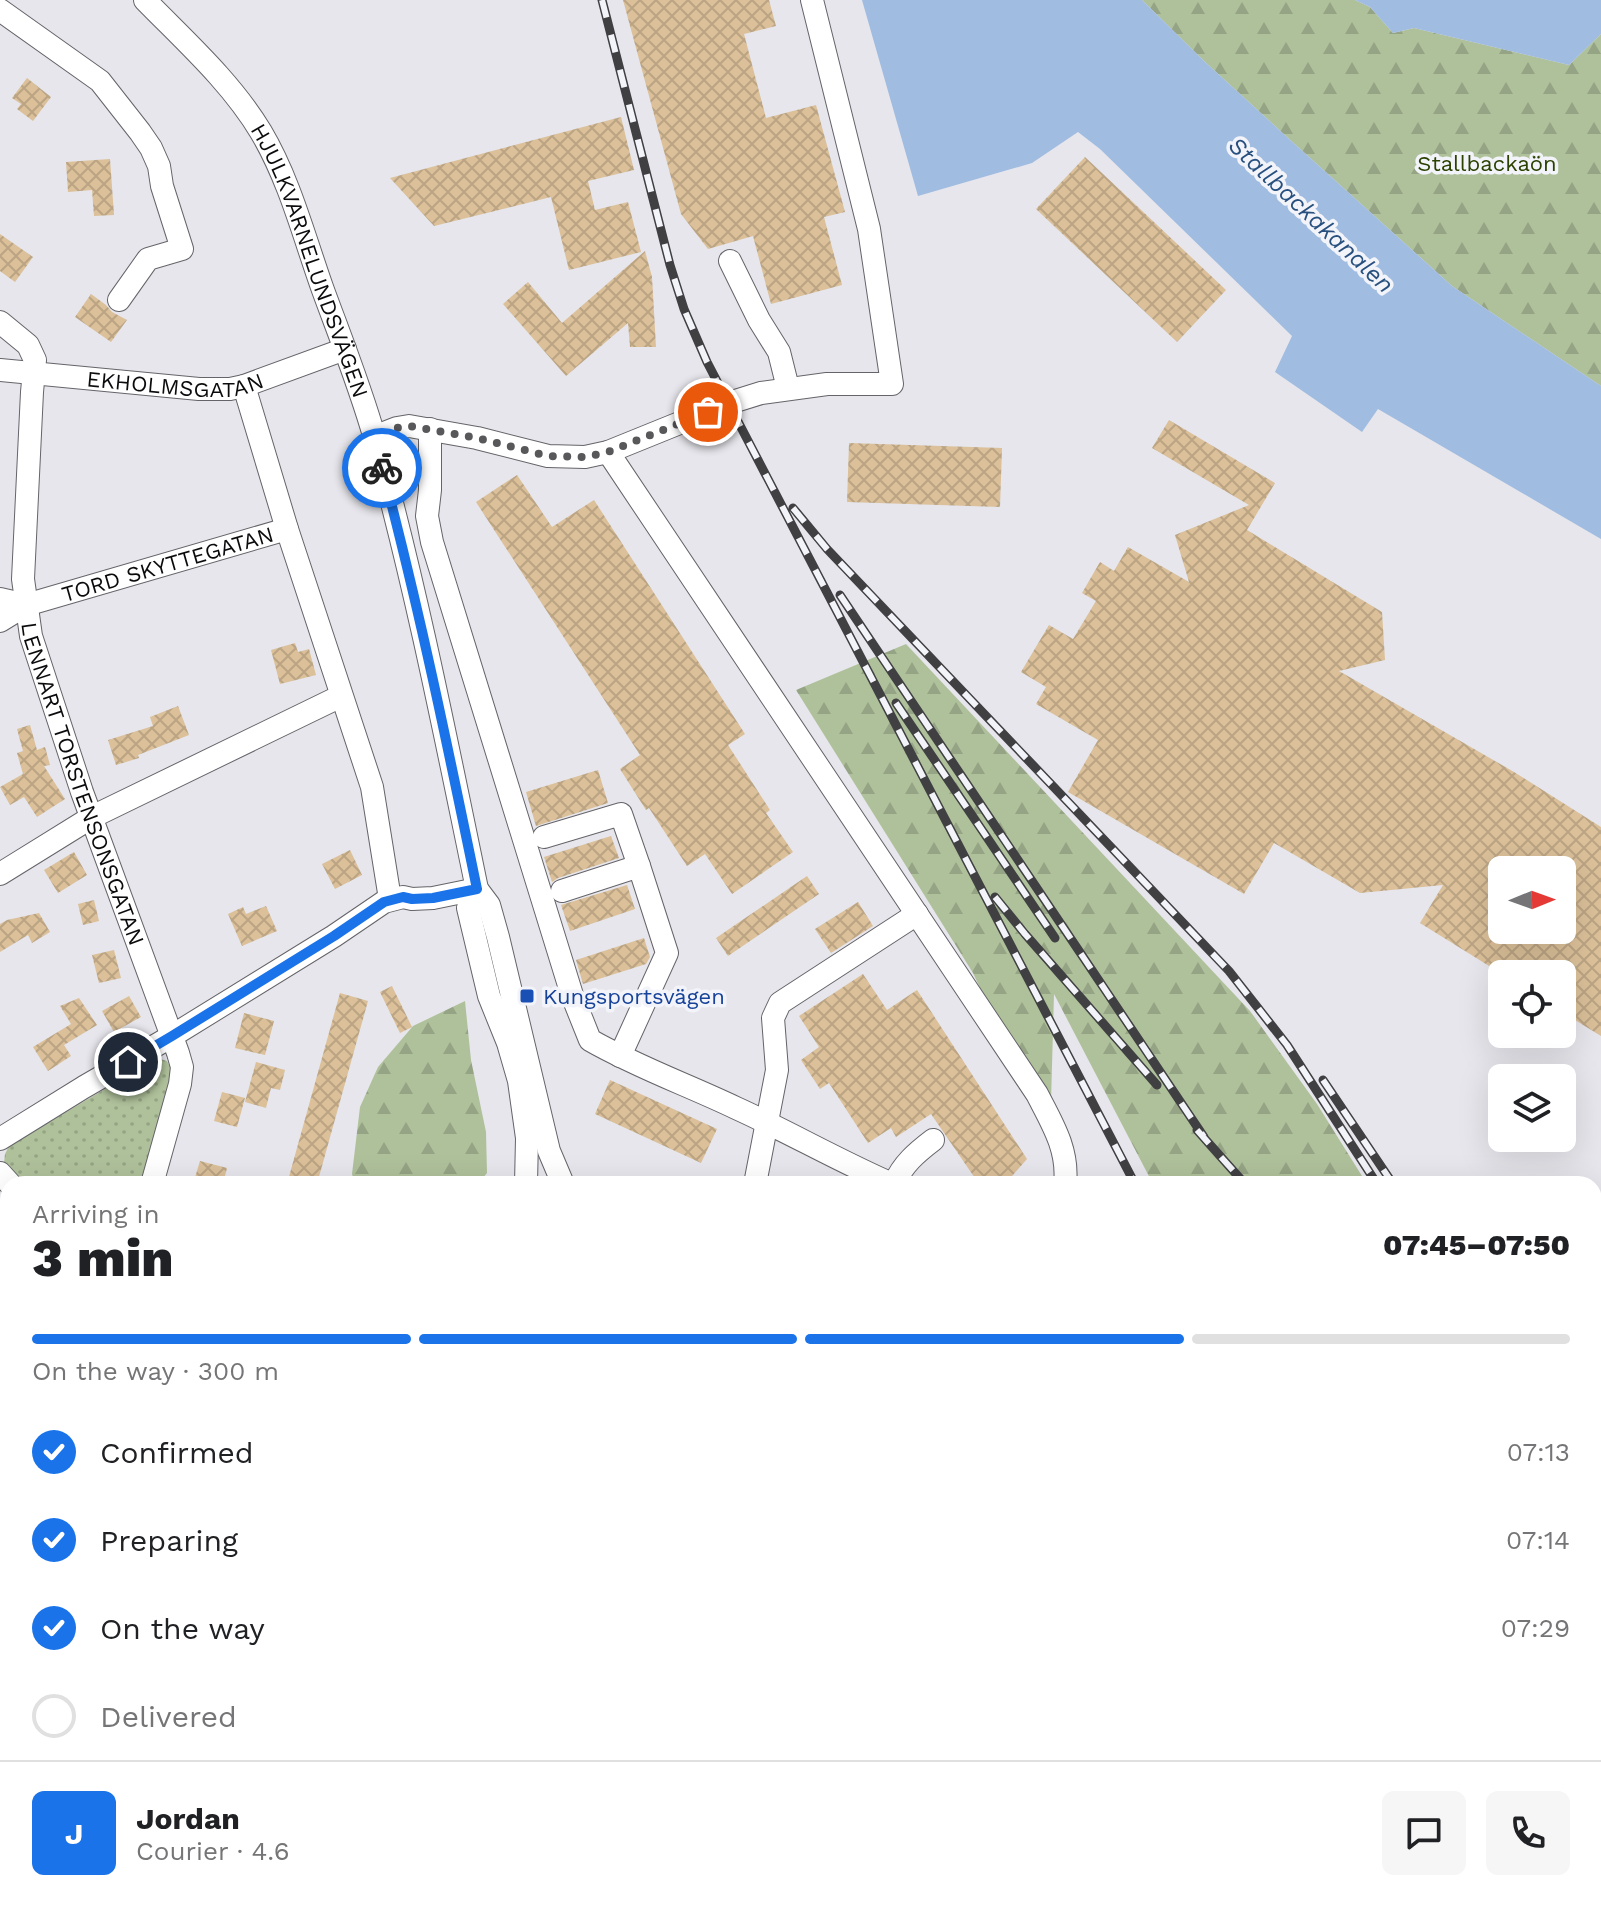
<!DOCTYPE html>
<meta charset="utf-8">
<style>
body{margin:0;font-family:"Work Sans",sans-serif;background:#f6f6f6;color:#202124;height:100vh;display:flex;flex-direction:column;font-size:30px;white-space:nowrap}
*{box-sizing:border-box;margin:0}
p{font-size:26px;color:#757577}
.icon{flex:none;width:44px;height:44px;fill:none;stroke:currentColor;stroke-width:2;stroke-linecap:round;stroke-linejoin:round}
.map{position:relative;flex:1;overflow:hidden}
.sheet{position:absolute;left:0px;top:1176px;width:1602px;height:744px;display:flex;flex-direction:column;background:#fff;border-radius:24px 24px 0 0;box-shadow:0 8px 32px #0002}
.sheet>*{flex:none}
.needle{width:52px;rotate:89deg}
.controls{position:absolute;left:1488px;top:856px;display:grid;gap:16px}
.controls a{display:grid;place-items:center;width:88px;height:88px;border-radius:12px;background:#fff;box-shadow:0 8px 32px #0002;font-size:40px}
.pin{position:absolute;display:grid;place-items:center;width:68px;height:68px;color:#fff;margin:-34px;border:4px solid #fff;border-radius:50%;box-shadow:0 2px 8px #0007}
.courier{position:absolute;display:grid;place-items:center;width:80px;height:80px;margin:-40px;border:6px solid #1a73e8;border-radius:50%;background:#fff;color:#222;box-shadow:0 2px 10px #0007}
.head em{font-style:normal;font-weight:800}
.head div{display:flex;flex-direction:column-reverse}
.head{display:flex;align-items:center;justify-content:space-between;height:136px;padding:0 32px}
h1{font-size:52px;font-weight:800;line-height:60px}
.bar{display:grid;grid-template-columns:repeat(4,1fr);gap:12px 8px;align-content:center;height:96px;padding:0 32px}
.bar i{height:10px;border-radius:6px;background:#e0e0e0}
.bar .on{background:#1a73e8}
.bar p{grid-column:span 4}
.line{display:flex;align-items:center;gap:20px;padding:0 32px;border-top:2px solid #e0e0e0}
.line div{flex:1}
.round{display:grid;place-items:center;flex:none;width:84px;height:84px;border-radius:12px;background:#f6f6f6}
ol{padding:0 32px;list-style:none}
li{display:flex;align-items:center;gap:24px;height:88px}
li p{margin-inline-start:auto}
li .icon{padding:8px;border-radius:50%;background:#1a73e8;color:#fff;stroke-width:4}
li:last-child{color:#757577}
li i{width:44px;height:44px;border:4px solid #e0e0e0;border-radius:50%}
.map>svg:first-child{display:block}
.grass{fill:url(#grass-tufts)}
.forest{fill:url(#forest-firs)}
.park{fill:url(#park-dots)}
.water{fill:#a0bce0}
.building{fill:url(#building-cross-hatch);fill-rule:evenodd}
.lines{fill:none;stroke-linecap:round;stroke-linejoin:round}
.minor-casing{stroke:#646469;stroke-width:24}
.highway-casing{stroke:#4d783e;stroke-width:34}
.minor{stroke:#fff;stroke-width:22}
.highway{stroke:#70b259;stroke-width:32}
.rail-casing{stroke:#404043;stroke-width:9}
.rail{stroke:#f3f4f9;stroke-width:6;stroke-dasharray:18;stroke-linecap:butt}
.done{stroke:#58585b;stroke-width:8;stroke-dasharray:0 14.4}
.route{stroke:#1a73e8;stroke-width:10}
.transit-dot{fill:#1a4fb4;stroke:#f3f4f9;stroke-width:3}
.labels{text-anchor:middle;dominant-baseline:central;stroke-width:7;stroke-linejoin:round;paint-order:stroke}
.park-label{font-size:22px;fill:#2a4100;stroke:#f3f4f9}
.street-label{font-size:22px;fill:#0b0b0d;stroke:#f3f4f9}
.transit-label{font-size:22px;fill:#164399;stroke:#f3f4f9;text-anchor:start}
.water-label{font-size:24px;font-style:italic;fill:#28507f;stroke:#f3f4f9}
</style>
<div class="map">
<svg width="1601" height="1920" viewBox="0 0 1601 1920">
<defs>
<pattern id="grass-tufts" width="24" height="20" patternUnits="userSpaceOnUse" patternTransform="scale(2)"><rect width="24" height="20" fill="#afc19b"/><path d="M3 7l-1-3M5 7V3M7 7l1-3M15 17l-1-3M17 17v-4M19 17l1-3" fill="none" stroke="#95a484"/></pattern>
<pattern id="forest-firs" width="22" height="20" patternUnits="userSpaceOnUse" patternTransform="scale(2)"><rect width="22" height="20" fill="#afc19b"/><path d="M5 1l3.5 6h-7zM16 11l3.5 6h-7z" fill="#95a484"/></pattern>
<pattern id="park-dots" width="8" height="8" patternUnits="userSpaceOnUse" patternTransform="scale(2)"><rect width="8" height="8" fill="#afc19b"/><path d="M2 2h.1M6 6h.1" fill="none" stroke="#95a484" stroke-width="1.8" stroke-linecap="round"/></pattern>
<pattern id="building-cross-hatch" width="8" height="8" patternUnits="userSpaceOnUse" patternTransform="scale(2)"><rect width="8" height="8" fill="#dbc099"/><path d="M0 0l8 8M0 8l8-8" fill="none" stroke="#bba483"/></pattern>
</defs>
<rect width="100%" height="100%" fill="#e6e6ec"/>
<path class="grass" d="M178,1912H277L291,1920H175Z
M474,1912H648L645,1920H474Z"/>
<path class="forest" d="M1142,0H1355L1370,7L1393,33L1414,28L1569,65L1601,34V386L1452,286L1288,138L1204,61Z
M906,644L1250,1011L1317,1104L1367,1184H1153L1054,994L1050,1138L973,973L796,690Z
M465,1001L471,1060L486,1132L487,1173L478,1184H355L352,1174L360,1107L378,1067L413,1026Z
M648,1912H865L872,1920H645Z"/>
<path class="park" d="M157,1058L167,1061L173,1072L142,1184H24L4,1163L5,1154L9,1146Z"/>
<path class="water" d="M862,0H1142L1204,61L1288,138L1452,286L1601,386V539L1378,409L1362,432L1275,372L1292,336L1100,149L1078,132L1032,163L918,196Z
M1355,0H1601V34L1569,65L1414,28L1393,33L1370,7Z"/>
<path class="building" d="M623,0H769L776,26L744,34L766,118L816,105L845,212L824,217L842,285L771,304L753,236L708,249L681,214Z
M27,78L51,97L33,121L17,109L21,104L12,98Z
M621,117L634,170L588,181L595,210L628,202L641,252L569,270L551,197L434,226L390,178Z
M1085,157L1226,290L1177,342L1036,209Z
M110,159L114,215L94,216L92,190L68,192L66,162Z
M0,234L33,257L15,282L0,271Z
M645,251L652,277L656,347H630L628,323L566,376L503,304L528,282L562,323Z
M91,294L106,305L112,312L127,320L111,342L75,317Z
M1169,420L1275,483L1247,530L1382,612L1385,660L1339,671L1514,772L1601,827V1036L1562,1012V974H1502L1420,923L1443,885L1360,893L1274,843L1244,894L1068,792L1098,740L1036,704L1046,687L1021,672L1049,625L1073,639L1096,601L1082,593L1100,562L1114,571L1128,547L1189,582L1175,535L1249,505L1152,448ZM1502,870H1562V930H1502Z
M849,443L1002,448L1000,507L847,502Z
M517,475L552,527L594,500L745,734L728,745L770,810L766,813L793,852L732,894L705,854L687,866L649,808L646,810L620,769L640,755L476,502Z
M295,643L298,652L309,649L316,675L280,684L271,650Z
M178,706L189,735L138,755L139,758L116,765L108,740L153,726L150,717Z
M30,725L37,750L45,747L50,765L44,766L65,799L37,817L24,797L10,805L0,787L23,774L17,753L23,751L17,729Z
M598,770L608,803L536,826L526,792Z
M611,836L619,858L558,878L552,882L544,857Z
M350,850L362,875L335,889L322,864Z
M74,852L87,875L58,893L44,870Z
M807,876L819,894L728,956L716,938Z
M627,885L635,909L570,931L561,905Z
M94,900L99,921L83,925L78,904Z
M858,902L873,926L831,953L815,929Z
M266,906L277,931L242,946L228,914L243,907L246,914Z
M39,913L50,932L32,943L28,935L0,952V924L7,920Z
M644,938L650,957L646,964L583,984L576,960Z
M114,950L121,978L99,983L92,955Z
M863,974L887,1010L917,990L1027,1159L1005,1184H979L931,1114L896,1137L891,1128L868,1143L829,1083L820,1089L801,1060L819,1047L799,1016Z
M392,986L412,1027L400,1033L380,992Z
M340,993L368,1001L317,1184H287Z
M129,996L141,1017L114,1032L102,1011Z
M79,998L97,1025L64,1045L71,1056L48,1071L33,1047L71,1024L60,1006Z
M244,1013L274,1021L265,1055L235,1048Z
M256,1062L285,1070L280,1090L271,1088L266,1108L245,1102Z
M610,1080L717,1129L701,1163L595,1114Z
M222,1092L245,1098L237,1127L214,1121Z
M200,1161L227,1168L223,1184H193Z"/>
<g class="lines">
<g class="minor-casing">
<g id="minor">
<path id="s1" d="M145,0C186,42 231,82 261,132C290,181 304,237 323,290C341,339 361,389 375,439C416,587 446,739 477,889L489,905L498,937L549,1151L563,1184"/>
<path d="M0,10L100,81L140,132L151,148L159,166L162,186L182,249L148,259L119,300"/>
<path d="M730,261L759,320L779,352L788,388"/>
<path id="s2" d="M0,322L28,345L35,360L32,392L23,579L31,636L82,792L178,1053L182,1067L180,1084L152,1184"/>
<path id="s3" d="M0,370L199,389H230L244,386L345,349"/>
<path d="M244,386L287,529L372,787L390,899"/>
<path d="M430,429V490L427,516L432,542L572,995L590,1040C637,1067 688,1085 736,1108C789,1132 839,1161 892,1184"/>
<path d="M374,437L397,428L409,426L477,438L548,456L585,457L608,452L729,403L761,393L827,384H892L869,229L812,0"/>
<path d="M608,452L1037,1094C1052,1123 1069,1150 1065,1184"/>
<path id="s4" d="M0,599L26,605L287,529"/>
<path d="M0,621L26,605"/>
<path d="M544,837L621,814L639,866"/>
<path d="M0,874L92,817L341,696"/>
<path d="M477,889L468,908L489,996L508,1043L519,1081L527,1138L526,1184"/>
<path d="M562,891L639,866L667,953L620,1056"/>
<path d="M0,1139L84,1087L172,1036L334,936L384,902L403,897L412,899L433,898L477,889"/>
<path d="M0,1173L10,1184"/>
<path d="M755,1184L777,1070L773,1018L780,1003L917,914"/>
<path d="M894,1184C903,1164 916,1153 933,1140"/>
<path d="M0,1429L8,1432"/>
<path d="M0,1473L8,1455"/>
<path d="M1594,1494L1601,1497"/>
<path d="M1594,1603L1601,1589"/>
<path d="M0,1646L8,1650"/>
<path d="M0,1867L8,1871"/>
<path d="M94,1912L101,1920"/>
<path d="M1428,1912L1437,1917"/>
<path d="M428,1920L434,1912"/>
<path d="M1320,1920L1323,1913L1337,1920"/>
</g>
</g>
<g class="highway-casing">
<path id="highway" d="M0,1721L8,1725
M0,1761L8,1764
M311,1912L323,1920
M384,1912L394,1920
M459,1920L460,1912"/>
</g>
<use href="#minor" class="minor"/>
<use href="#highway" class="highway"/>
<g class="rail-casing">
<path id="rail" d="M602,0L670,265L684,309L707,362L1135,1184
M793,508L827,549L1229,971L1287,1045L1377,1184
M840,595L1204,1137
M896,703L1055,938
M995,897L1025,934L1157,1085
M1323,1080L1393,1184
M1197,1130L1245,1184
M1594,1427L1601,1432
M1594,1444L1601,1449
M1502,1912L1519,1920"/>
</g>
<use href="#rail" class="rail"/>
</g>
<g class="lines">
<path class="done" d="M382,468L374,437L397,428L409,426L477,438L548,456L585,457L608,452L708,412"/>
<path class="route" d="M128,1062L172,1036L334,936L384,902L403,897L412,899L433,898L477,889C448,748 419,607 382,468"/>
</g>
<rect class="transit-dot" x="519" y="988" width="16" height="16" rx="4"/>
<g class="labels">
<g class="park-label">
<text x="1487" y="163">Stallbackaön</text>
</g>
<g class="street-label">
<text stroke="none"><textPath href="#s1" startOffset="314">HJULKVARNELUNDSVÄGEN</textPath></text>
<text stroke="none"><textPath href="#s3" startOffset="176">EKHOLMSGATAN</textPath></text>
<text stroke="none"><textPath href="#s4" startOffset="174">TORD SKYTTEGATAN</textPath></text>
<text stroke="none"><textPath href="#s2" startOffset="486">LENNART TORSTENSONSGATAN</textPath></text>
</g>
<g class="transit-label">
<text x="543" y="996">Kungsportsvägen</text>
</g>
<g class="water-label">
<text transform="translate(1311 215) rotate(43)">Stallbackakanalen</text>
</g>
</g>
</svg>
<div class="controls">
<a><svg class="needle" viewBox="-14 -14 28 28"><path d="M0-13l5 13h-10z" fill="#e53935"/><path d="M0 13l5-13h-10z" fill="#757577"/></svg></a>
<a><svg class="icon" aria-label="locate" viewBox="0 0 24 24"><circle cx="12" cy="12" r="6"/><path d="M12 2v4M12 18v4M2 12h4M18 12h4"/></svg></a>
<a><svg class="icon" aria-label="layers" viewBox="0 0 24 24"><path d="M12 4l9 5-9 5-9-5zM3 14l9 5 9-5"/></svg></a>
</div>
<div class="pin" style="left:708px;top:412px;background:#ea580c"><svg class="icon" aria-label="bag" viewBox="0 0 24 24"><path d="M5 8h14l-1 12H6zM9 8a3 3 0 0 1 6 0"/></svg></div>
<div class="pin" style="left:128px;top:1062px;background:#1f2937"><svg class="icon" aria-label="home" viewBox="0 0 24 24"><path d="M3 11l9-7 9 7M6 9v11h12V9"/></svg></div>
<div class="courier" style="left:382px;top:468px"><svg class="icon" aria-label="bike" viewBox="0 0 24 24"><circle cx="6" cy="16" r="4"/><circle cx="18" cy="16" r="4"/><path d="M6 16l4-8h5l3 8M10 8l3 8H6M13 5h3"/></svg></div>
<section class="sheet">
<div class="head"><div><h1>3 min</h1><p>Arriving in</p></div><em>07:45–07:50</em></div>
<div class="bar"><i class="on"></i><i class="on"></i><i class="on"></i><i></i><p>On the way · 300 m</p></div>
<ol>
<li><svg class="icon" aria-label="check" viewBox="0 0 24 24"><path d="M5 12l5 5 9-10"/></svg>Confirmed<p>07:13</p></li>
<li><svg class="icon" aria-label="check" viewBox="0 0 24 24"><path d="M5 12l5 5 9-10"/></svg>Preparing<p>07:14</p></li>
<li><svg class="icon" aria-label="check" viewBox="0 0 24 24"><path d="M5 12l5 5 9-10"/></svg>On the way<p>07:29</p></li>
<li><i></i>Delivered</li>
</ol>
<div class="line" style="height:144px"><b class="round" style="background:#1a73e8;color:#fff">J</b><div><b>Jordan</b><p>Courier · 4.6</p></div><a class="round"><svg class="icon" aria-label="chat" viewBox="0 0 24 24"><path d="M4 5h16v11H9l-5 4z"/></svg></a><a class="round"><svg class="icon" aria-label="phone" viewBox="0 0 24 24"><path d="M5 4h4l2 5-3 2q2 4 5 5l2-3 5 2v4C11 20 4 13 5 4z"/></svg></a></div>
</section>
</div>
